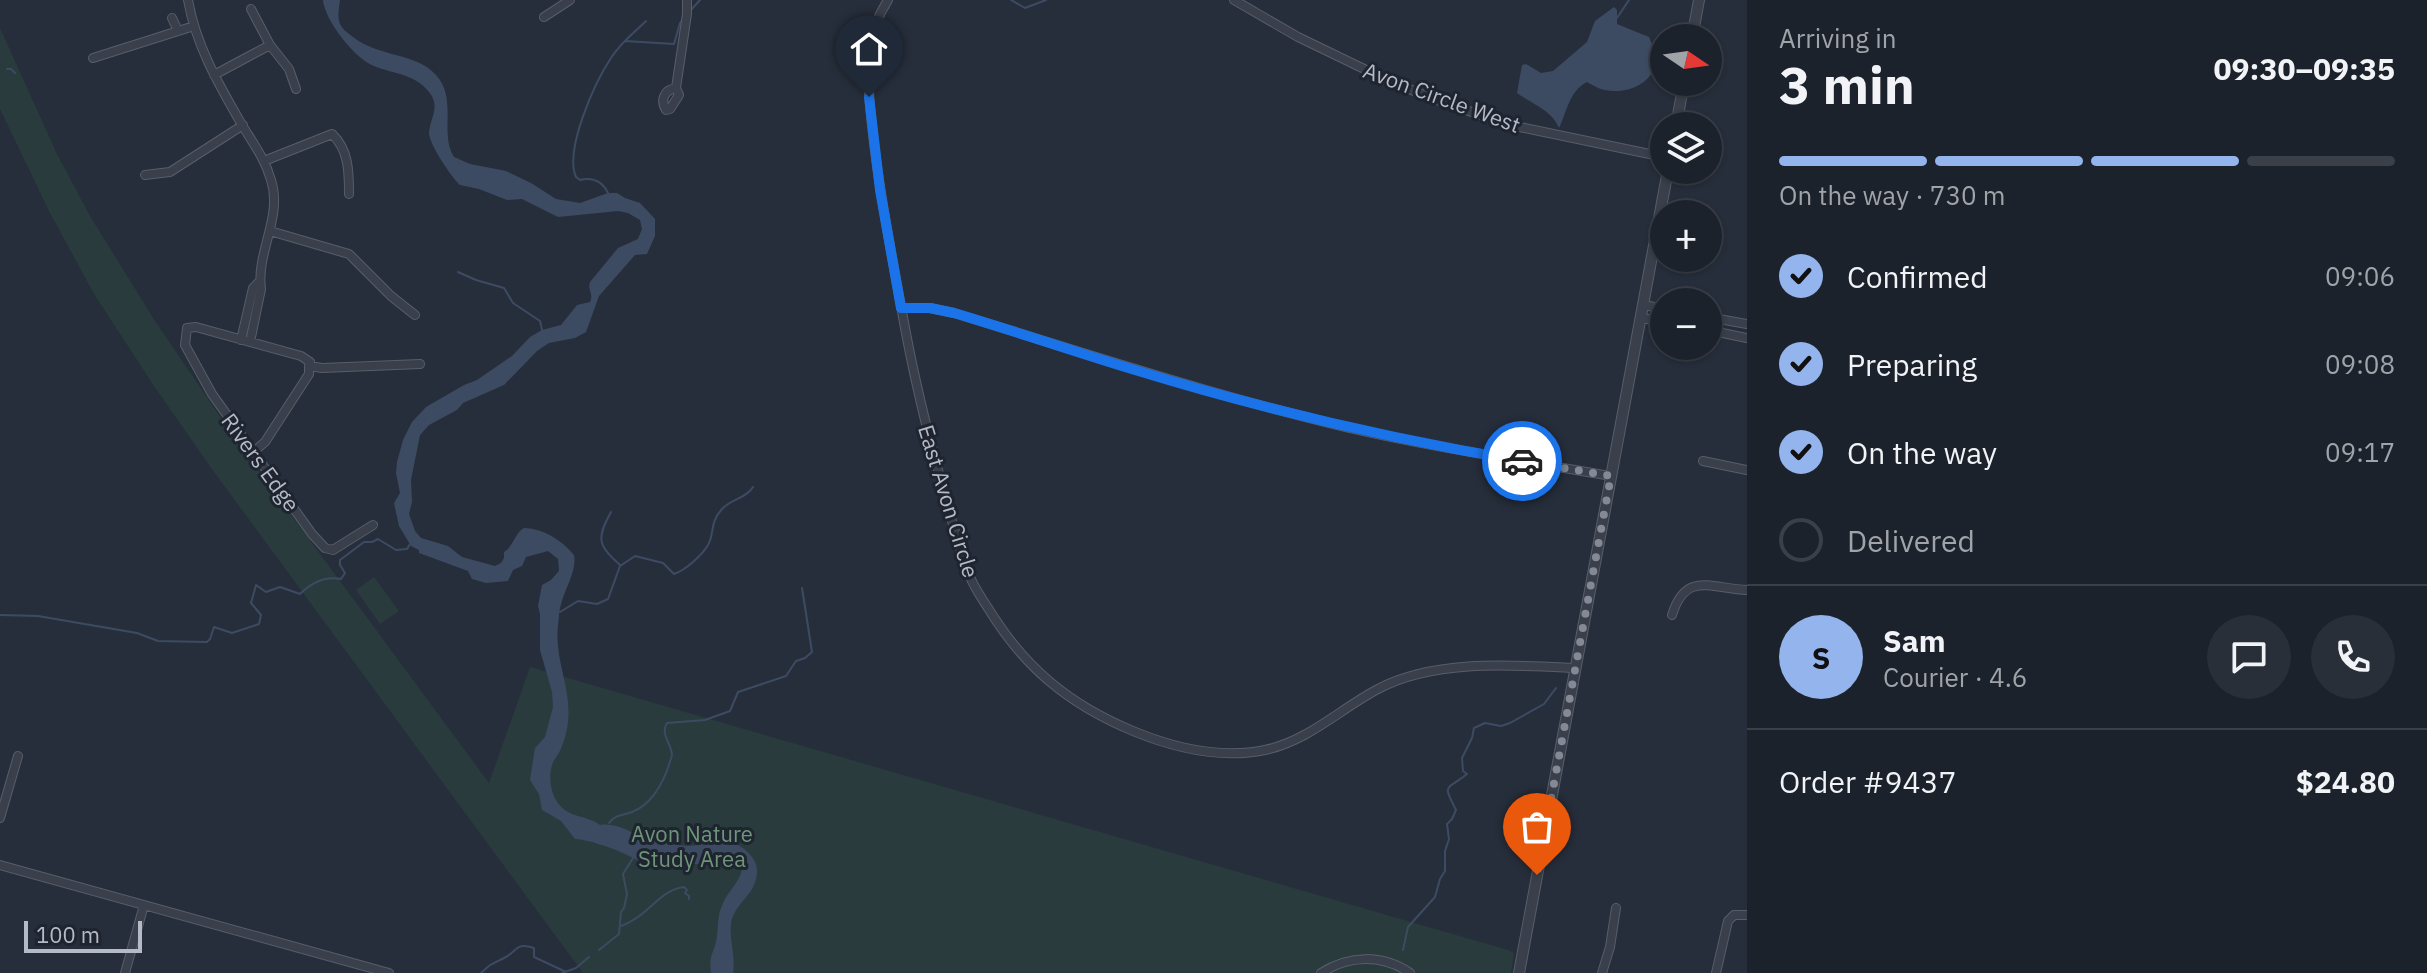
<!DOCTYPE html>
<meta charset="utf-8">
<style>
body{margin:0;font-family:"IBM Plex Sans",sans-serif;background:#292f38;color:#f1f3f6;height:100vh;display:flex;flex-direction:column;font-size:30px;white-space:nowrap}
*{box-sizing:border-box;margin:0}
p{font-size:26px;color:#a0a4a9}
.icon{flex:none;width:44px;height:44px;fill:none;stroke:currentColor;stroke-width:2;stroke-linecap:round;stroke-linejoin:round}
.map{position:relative;flex:1;overflow:hidden}
.drawer{display:flex;flex-direction:column;background:#1c222c;width:680px}
.drawer>*{flex:none}
.needle{width:52px;rotate:103deg}
.tools{position:absolute;left:1650px;top:24px;display:grid;gap:16px}
.tools a{display:grid;place-items:center;width:72px;height:72px;border-radius:50%;background:#1c222c;box-shadow:0 2px 6px #0004,0 0 0 2px #3a3f48;font-size:40px}
.scale{position:absolute;left:24px;bottom:20px;width:118px;box-sizing:border-box;padding-left:8px;border:4px solid #b5bbc6;border-top:0;font-size:22px;line-height:28px;white-space:nowrap;color:#b5bbc6;-webkit-text-stroke:6px #1f2530;paint-order:stroke}
.pin{position:absolute;display:grid;place-items:center;width:68px;height:68px;color:#fff;margin:-82px -34px;border-radius:50% 50% 50% 0;rotate:-45deg;box-shadow:0 0 8px #0007}
.pin .icon{rotate:45deg}
.courier{position:absolute;display:grid;place-items:center;width:80px;height:80px;margin:-40px;border:6px solid #1a73e8;border-radius:50%;background:#fff;color:#222;box-shadow:0 2px 10px #0007}
.head em{font-style:normal;font-weight:700}
.head div{display:flex;flex-direction:column-reverse}
.head{display:flex;align-items:center;justify-content:space-between;height:136px;padding:0 32px}
h1{font-size:52px;font-weight:700;line-height:60px}
.bar{display:grid;grid-template-columns:repeat(4,1fr);gap:12px 8px;align-content:center;height:96px;padding:0 32px}
.bar i{height:10px;border-radius:6px;background:#3a3f48}
.bar .active{background:#94b4ed}
.bar p{grid-column:span 4}
.line{display:flex;align-items:center;gap:20px;padding:0 32px;border-top:2px solid #3a3f48}
.line div{flex:1}
.round{display:grid;place-items:center;flex:none;width:84px;height:84px;border-radius:42px;background:#292f38}
ol{padding:0 32px;list-style:none}
li{display:flex;align-items:center;gap:24px;height:88px}
li p{margin-inline-start:auto}
li .icon{padding:8px;border-radius:50%;background:#94b4ed;color:#111;stroke-width:4}
li:last-child{color:#a0a4a9}
li i{width:44px;height:44px;border:4px solid #3a3f48;border-radius:50%}
main{display:flex;flex:1;min-height:0}
.map>svg:first-child{display:block}
.green{fill:#293b3d}
.water{fill:#3d4b62}
.lines{fill:none;stroke-linecap:round;stroke-linejoin:round}
.stream{stroke:#3d4b62;stroke-width:2}
.river{stroke:#3d4b62;stroke-width:14}
.minor-casing{stroke:#585e69;stroke-width:10}
.tertiary-casing{stroke:#585e69;stroke-width:12}
.minor{stroke:#3a404b;stroke-width:8}
.tertiary{stroke:#3a404b;stroke-width:10}
.done{stroke:#838a95;stroke-width:8;stroke-dasharray:0 14.4}
.route{stroke:#1a73e8;stroke-width:10}
.labels{text-anchor:middle;dominant-baseline:central;stroke-width:6;stroke-linejoin:round;paint-order:stroke}
.street-label{font-size:22px;fill:#b5bbc6;stroke:#1f2530}
.park-label{font-size:22px;fill:#6f9579;stroke:#1f2530}
</style>
<main>
<div class="map">
<svg width="1747" height="973" viewBox="0 0 1747 973">
<rect width="100%" height="100%" fill="#262e3b"/>
<path class="green" d="M0,28L57,154L90,216L155,321L236,440L489,783L530,667L1508,950L1514,953L1511,973H583L214,472L154,386L94,294L49,211L0,109Z
M374,577L399,611L380,624L356,590Z"/>
<path class="water" d="M323,0H340C339,8 337,17 340,24C343,30 348,33 353,37C378,57 417,53 436,75C458,99 439,133 454,157L470,164L506,171L531,183L556,199L580,203L608,193H617L625,198L640,203L655,219V236L647,254L635,255L599,296L586,332L575,338L549,343L537,351L504,385L463,403L457,410L429,425L420,435L411,480L412,502L409,514L415,531L421,538L448,546L462,557L495,566L501,563L504,558V552C514,546 514,534 524,528C545,529 561,540 574,555C577,570 566,587 562,601C559,609 559,618 558,626C554,658 572,690 568,722C567,730 565,739 562,746C560,752 556,757 553,762C548,775 550,792 558,803C568,818 587,815 600,825C617,822 630,833 646,838C656,841 667,843 677,845C704,850 730,828 752,857C759,866 758,877 753,887C747,899 733,908 731,924C729,940 736,957 733,973H711C709,955 712,957 716,942C719,928 716,918 723,903C728,891 740,882 742,869C718,843 676,866 646,862C637,861 630,856 623,853C612,848 586,839 575,839L561,821L542,810L539,794L530,780L535,748L545,737L553,707L552,692L540,650V614L538,606L542,585L551,580L559,571L558,559L548,551L526,557L522,566L513,570L508,581L486,583L472,579L468,571L419,553V550L411,546L399,526L394,503L400,493L396,473L397,462L403,440L412,422L426,407L464,385L477,380L512,356L530,337L542,330L561,325L577,305L590,302C594,294 587,289 590,282L618,248L638,239L642,229L640,220L628,213L618,211L558,217L522,199L507,200L479,189L460,185C452,178 429,144 429,133C430,118 441,107 429,92C415,74 394,74 374,66C355,59 325,21 323,0Z
M1614,7L1617,10V24L1649,37C1651,43 1655,49 1656,55C1658,83 1627,95 1605,90C1598,89 1593,85 1587,82C1569,91 1567,112 1559,128C1552,110 1532,104 1517,93L1522,65L1526,64L1541,73L1553,71L1587,42L1595,21Z"/>
<g class="lines">
<path class="stream" d="M1011,0L1025,8L1046,0
M690,11L700,0
M1617,18L1629,0
M625,41L674,44L680,23L683,19
M7,69H11L15,73
M608,193C602,181 593,177 580,180L576,177C564,150 595,82 611,58C620,43 634,33 646,21
M458,272L476,280L504,288L513,303L540,321L542,330
M611,512C596,539 598,545 620,565
M560,612L578,601L597,604L608,599L620,566L635,556L663,563L674,574C686,570 702,555 708,545C715,533 709,523 722,509C731,499 747,498 753,487
M0,615L38,616L137,633L158,641L207,642L210,639L214,627L232,633L259,624L261,615L251,603L256,585L266,592L280,587L300,594C312,582 326,576 341,579L345,573L340,565V560L364,542H372L378,539L396,550L407,549L410,544
M609,823C616,814 622,816 632,812C655,803 666,777 672,755C671,742 660,735 667,723L705,720L730,711L738,692L786,676L796,661L805,658L812,652L802,588
M621,926C625,924 629,923 633,920C650,911 663,889 684,887L687,890L685,893L689,896V899
M599,950L619,934L621,912L624,908L627,894L623,874L633,858
M1403,950L1408,927L1435,897L1440,879L1445,871V851L1449,839L1447,824L1452,819L1456,810C1442,783 1446,791 1467,774L1463,771L1462,758L1472,738L1474,728L1485,723L1501,726L1510,723L1544,704L1556,688
M481,973C492,963 490,965 504,958C518,951 515,942 534,948V957L564,971
M562,973L576,968L589,957"/>
<path class="river" d="M676,857H727"/>
<g class="minor-casing">
<path id="minor" d="M188,0C196,46 219,85 242,125C253,143 265,159 271,180C283,217 256,252 261,289L250,342
M888,0C879,14 872,32 870,48C866,82 871,117 875,151C882,207 893,262 903,317C913,373 926,427 941,481C950,512 957,544 969,574C973,586 981,597 988,608C1024,667 1068,704 1133,731C1174,748 1221,759 1265,750C1308,741 1340,709 1378,689C1434,659 1513,665 1575,668
M1234,0L1298,37L1389,81L1442,102L1510,125L1664,157
M251,9L270,45L289,69L296,89
M544,17L570,0
M172,18L178,31
M93,58L194,26
M214,75L270,45
M676,88C664,90 660,100 666,110L670,109L679,95L676,88L687,14V0
M264,161L332,134C349,150 349,172 349,194
M145,175L170,172L243,125
M270,231L349,254L391,296L415,315
M1644,305L1664,309
M901,308H930L954,313C1091,355 1227,400 1367,432C1448,450 1530,462 1611,476
M1708,317L1747,324
M1642,318L1664,322
M1708,330L1747,338
M241,340L253,288L260,281
M253,452L265,442L309,374V366
M1703,461L1747,470
M373,525L333,550L325,548L312,534L212,394L185,345L187,328L196,327L301,356L310,362L309,366L322,368L420,364
M1672,615C1686,570 1712,589 1747,590
M0,818L18,756
M0,865L389,973
M125,973L144,905
M1321,973C1349,955 1382,954 1410,973
M1602,973L1610,947L1616,908
M1716,973L1728,921L1734,915H1747"/>
</g>
<g class="tertiary-casing">
<path id="tertiary" d="M1692,38L1699,0
M1676,126L1684,82
M1519,973L1668,170"/>
</g>
<use href="#minor" class="minor"/>
<use href="#tertiary" class="tertiary"/>
</g>
<g class="lines">
<path class="done" d="M1522,461L1611,476L1537,875"/>
<path class="route" d="M869,97L880,190L901,308H930L954,313C1015,331 1075,352 1135,370C1262,409 1391,439 1522,461"/>
</g>
<g class="labels">
<g class="street-label">
<text transform="translate(1442 97) rotate(20)">Avon Circle West</text>
<text transform="translate(261 462) rotate(54)">Rivers Edge</text>
<text transform="translate(949 501) rotate(73)">East Avon Circle</text>
</g>
<g class="park-label">
<text x="692" y="833">Avon Nature<tspan x="692" dy="25">Study Area</tspan></text>
</g>
</g>
</svg>
<div class="tools">
<a><svg class="needle" viewBox="-14 -14 28 28"><path d="M0-13l5 13h-10z" fill="#e53935"/><path d="M0 13l5-13h-10z" fill="#a0a4a9"/></svg></a>
<a><svg class="icon" aria-label="layers" viewBox="0 0 24 24"><path d="M12 4l9 5-9 5-9-5zM3 14l9 5 9-5"/></svg></a>
<a>+</a>
<a>−</a>
</div>
<div class="scale">100 m</div>
<div class="pin" style="left:1537px;top:875px;background:#ea580c"><svg class="icon" aria-label="bag" viewBox="0 0 24 24"><path d="M5 8h14l-1 12H6zM9 8a3 3 0 0 1 6 0"/></svg></div>
<div class="pin" style="left:869px;top:97px;background:#1f2937"><svg class="icon" aria-label="home" viewBox="0 0 24 24"><path d="M3 11l9-7 9 7M6 9v11h12V9"/></svg></div>
<div class="courier" style="left:1522px;top:461px"><svg class="icon" aria-label="car" viewBox="0 0 24 24"><path d="M5 17H2v-5l4-1 3-4h7l3 4 3 1v5h-3M9 17h6M6 11h13"/><circle cx="7" cy="17" r="2"/><circle cx="17" cy="17" r="2"/></svg></div>
</div>
<section class="drawer">
<div class="head"><div><h1>3 min</h1><p>Arriving in</p></div><em>09:30–09:35</em></div>
<div class="bar"><i class="active"></i><i class="active"></i><i class="active"></i><i></i><p>On the way · 730 m</p></div>
<ol>
<li><svg class="icon" aria-label="check" viewBox="0 0 24 24"><path d="M5 12l5 5 9-10"/></svg>Confirmed<p>09:06</p></li>
<li><svg class="icon" aria-label="check" viewBox="0 0 24 24"><path d="M5 12l5 5 9-10"/></svg>Preparing<p>09:08</p></li>
<li><svg class="icon" aria-label="check" viewBox="0 0 24 24"><path d="M5 12l5 5 9-10"/></svg>On the way<p>09:17</p></li>
<li><i></i>Delivered</li>
</ol>
<div class="line" style="height:144px"><b class="round" style="background:#94b4ed;color:#111">S</b><div><b>Sam</b><p>Courier · 4.6</p></div><a class="round"><svg class="icon" aria-label="chat" viewBox="0 0 24 24"><path d="M4 5h16v11H9l-5 4z"/></svg></a><a class="round"><svg class="icon" aria-label="phone" viewBox="0 0 24 24"><path d="M5 4h4l2 5-3 2q2 4 5 5l2-3 5 2v4C11 20 4 13 5 4z"/></svg></a></div>
<div class="line" style="height:104px"><div>Order #9437</div><b>$24.80</b></div>
</section>
</main>
